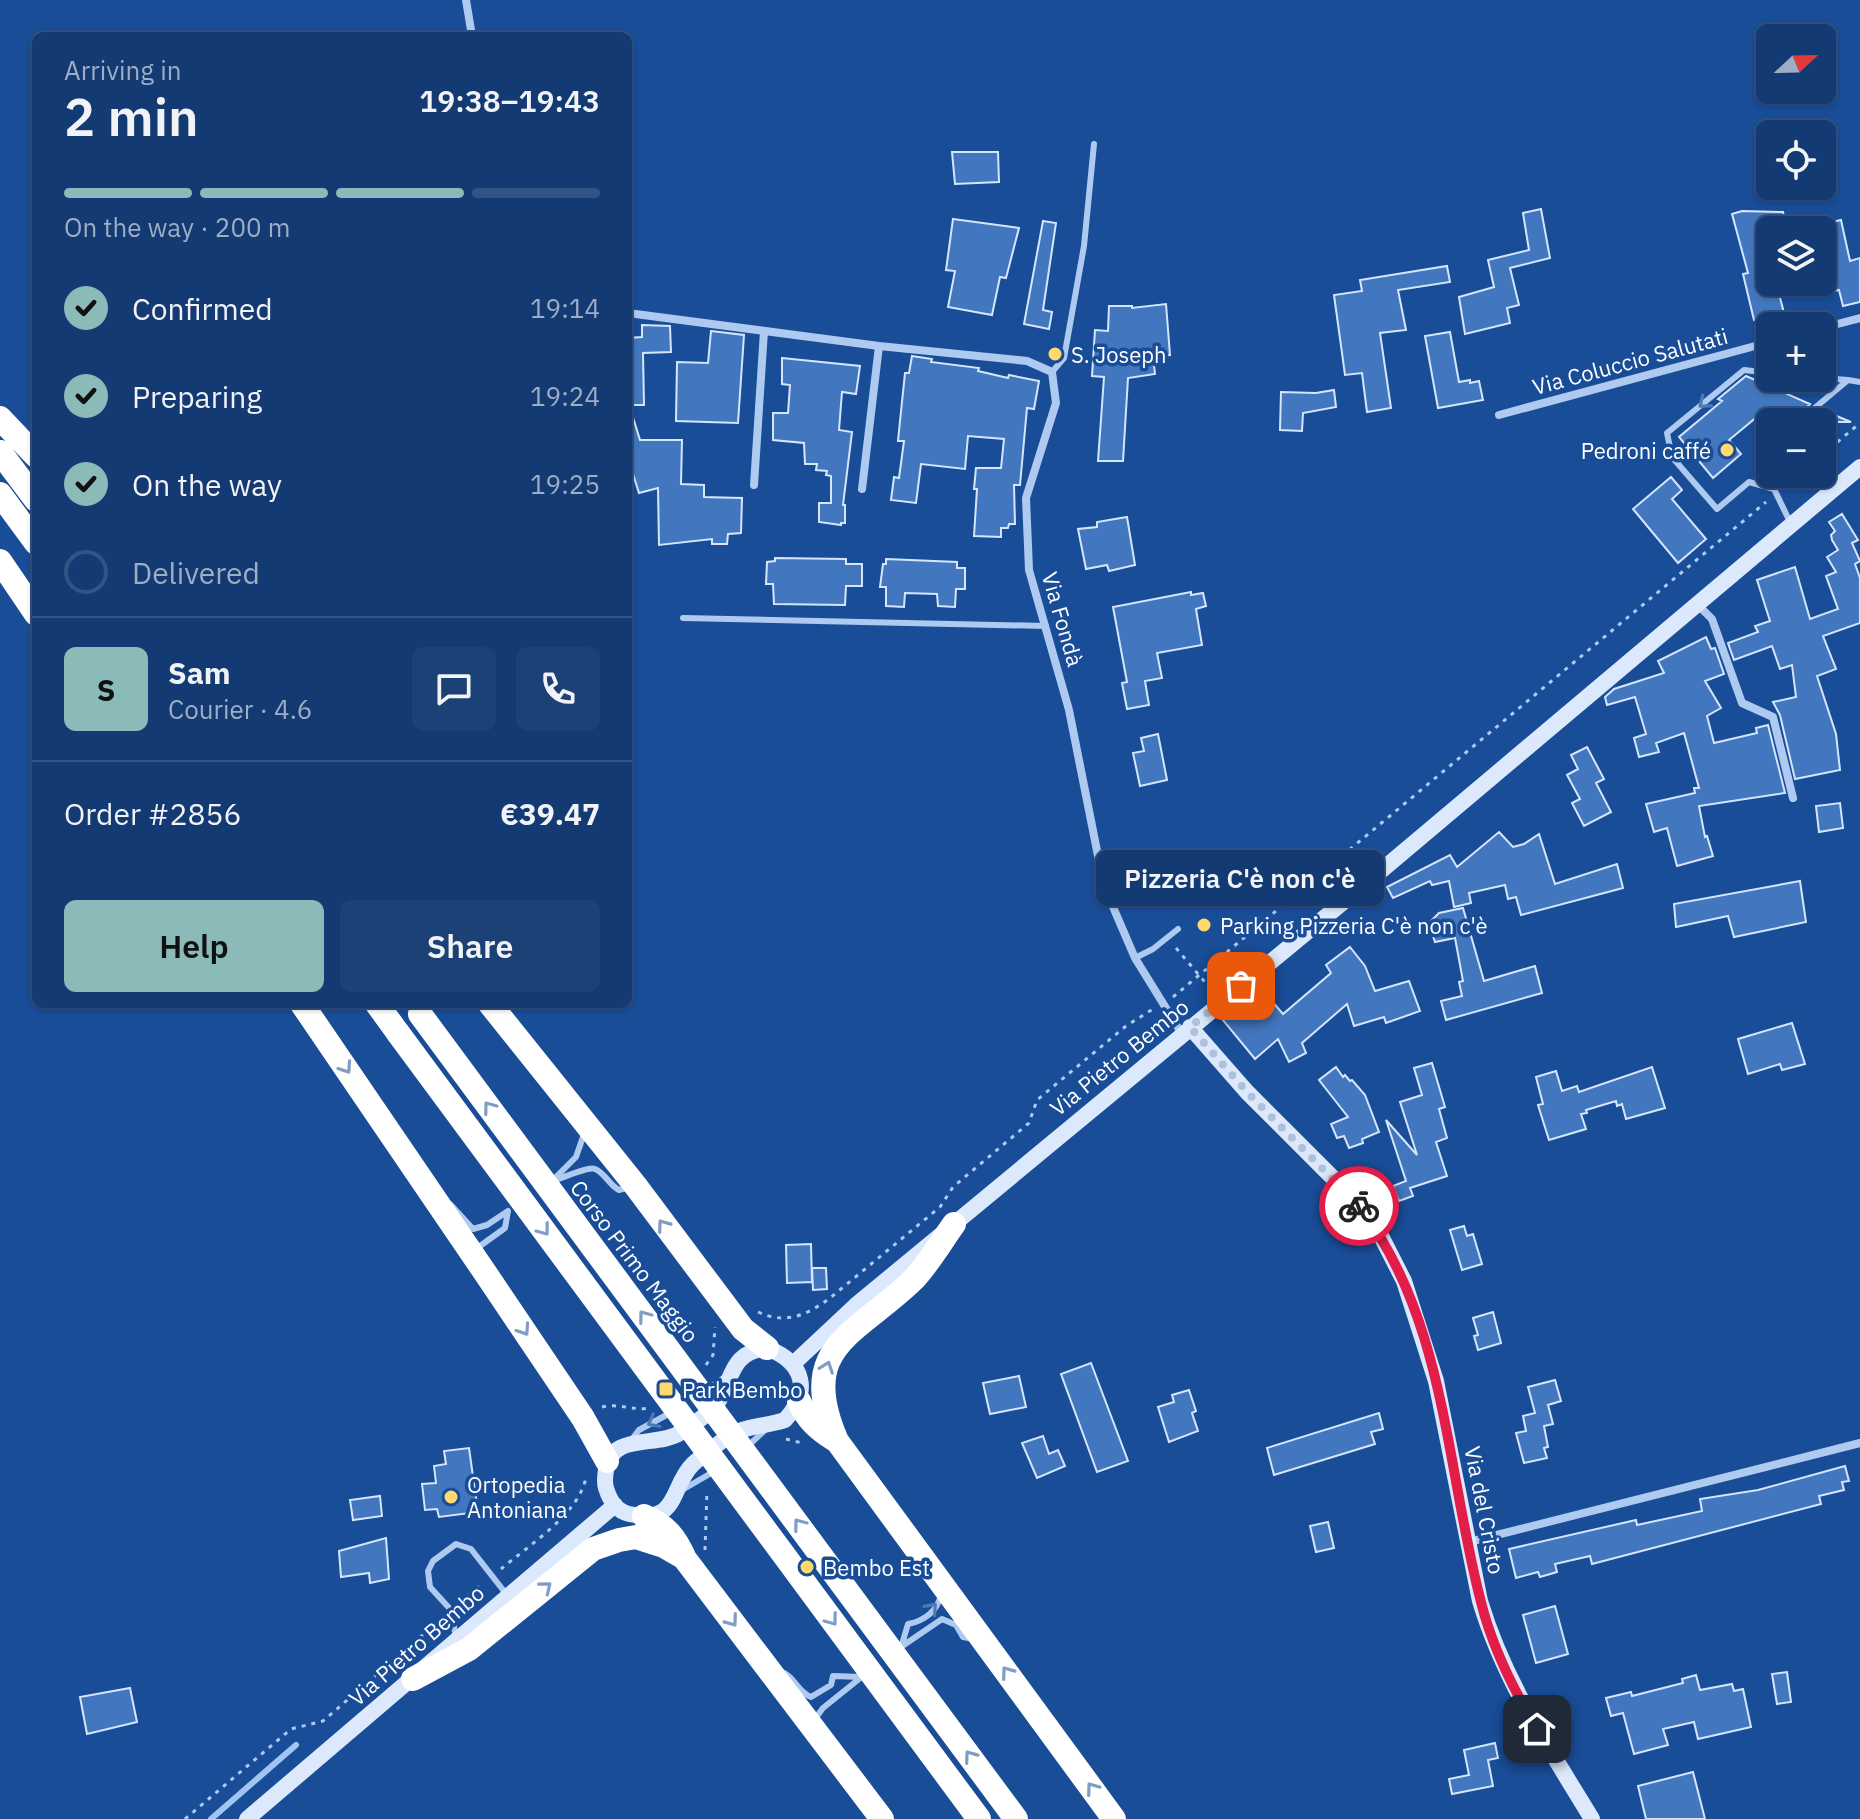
<!DOCTYPE html>
<meta charset="utf-8">
<style>
body{margin:0;font-family:"IBM Plex Sans",sans-serif;background:#1c4177;color:#f1f3f6;height:100vh;display:flex;flex-direction:column;font-size:30px;white-space:nowrap}
*{box-sizing:border-box;margin:0}
p{font-size:26px;color:#9dadc4}
.icon{flex:none;width:44px;height:44px;fill:none;stroke:currentColor;stroke-width:2;stroke-linecap:round;stroke-linejoin:round}
.map{position:relative;flex:1;overflow:hidden}
.details{position:absolute;left:32px;top:32px;width:600px;height:976px;display:flex;flex-direction:column;background:#133a72;border-radius:12px;box-shadow:0 2px 6px #0004,0 0 0 2px #325484}
.details>*{flex:none}
.needle{width:52px;rotate:68deg}
.buttons{position:absolute;left:1756px;top:24px;display:grid;gap:16px}
.buttons a{display:grid;place-items:center;width:80px;height:80px;border-radius:12px;background:#133a72;box-shadow:0 2px 6px #0004,0 0 0 2px #325484;font-size:40px}
.pin{position:absolute;display:grid;place-items:center;width:68px;height:68px;color:#fff;margin:-34px;border-radius:16px;box-shadow:0 4px 12px #0006}
.courier{position:absolute;display:grid;place-items:center;width:80px;height:80px;margin:-40px;border:6px solid #e11d48;border-radius:50%;background:#fff;color:#222;box-shadow:0 2px 10px #0007}
.bubble{position:absolute;height:56px;border-radius:12px;background:#133a72;box-shadow:0 2px 6px #0004,0 0 0 2px #325484;font-size:26px;font-weight:600;line-height:56px;text-align:center}
.head em{font-style:normal;font-weight:600}
.head div{display:flex;flex-direction:column-reverse}
.head{display:flex;align-items:center;justify-content:space-between;height:136px;padding:0 32px}
h1{font-size:52px;font-weight:600;line-height:60px}
.bar{display:grid;grid-template-columns:repeat(4,1fr);gap:12px 8px;align-content:center;height:96px;padding:0 32px}
.bar i{height:10px;border-radius:6px;background:#325484}
.bar .active{background:#8bbbb9}
.bar p{grid-column:span 4}
.line{display:flex;align-items:center;gap:20px;padding:0 32px;border-top:2px solid #325484}
.line div{flex:1}
.round{display:grid;place-items:center;flex:none;width:84px;height:84px;border-radius:12px;background:#1c4177}
ol{padding:0 32px;list-style:none}
li{display:flex;align-items:center;gap:24px;height:88px}
li p{margin-inline-start:auto}
li .icon{padding:8px;border-radius:50%;background:#8bbbb9;color:#111;stroke-width:4}
li:last-child{color:#9dadc4}
li i{width:44px;height:44px;border:4px solid #325484;border-radius:50%}
.cta{display:flex;gap:16px;margin-top:auto;padding:16px 32px}
.cta a{flex:1;height:92px;border-radius:12px;background:#8bbbb9;color:#111;font-size:32px;font-weight:600;line-height:92px;text-align:center}
.cta a+a{background:#1c4177;color:#f1f3f6}
.map>svg:first-child{display:block}
.lines{fill:none;stroke-linecap:round;stroke-linejoin:round}
.stream{stroke:#a1c5f3;stroke-width:6}
.building{fill:#4277bf;stroke:#d5e6fc;stroke-width:2}
.path{stroke:#aecaf1;stroke-width:3;stroke-dasharray:4 6;stroke-linecap:butt}
.lane{stroke:#aecaf1;stroke-width:6}
.street{stroke:#aecaf1;stroke-width:8}
.secondary{stroke:#dce9fc;stroke-width:16}
.highway{stroke:#fff;stroke-width:24}
.highway-bridge{stroke:#fff;stroke-width:24}
.oneway{stroke:#4d79b7}
.oneway2{stroke:#809dc6}
.done{stroke:#aec1db;stroke-width:8;stroke-dasharray:0 14.4}
.route{stroke:#e11d48;stroke-width:10}
.poi-dot{fill:#ffd96e;stroke:#194d98;stroke-width:3}
.labels{text-anchor:middle;dominant-baseline:central;stroke-width:7;stroke-linejoin:round;paint-order:stroke}
.poi-label{font-size:22px;fill:#fff;stroke:#194d98;text-anchor:start}
.street-label{font-size:22px;fill:#fff;stroke:#194d98}
</style>
<div class="map">
<svg width="1860" height="1819" viewBox="0 0 1860 1819">
<rect width="100%" height="100%" fill="#194d98"/>
<g class="lines">
<path class="stream" d="M211,1819L296,1745"/>
</g>
<path class="building" d="M952,152H998L999,182L955,184Z
M1541,209L1550,258L1510,268L1519,305L1507,308L1510,323L1465,334L1459,297L1494,287L1488,260L1529,250L1523,213Z
M1742,211L1783,212L1787,230H1770V282H1776L1784,313L1754,320L1743,274L1748,273L1732,214Z
M953,219L1019,228L1006,278L1000,277L992,315L948,307L955,271L946,270Z
M1841,220L1850,261L1860,258V302L1843,306L1839,290L1834,291L1826,259L1822,260V224Z
M1043,221L1056,223L1043,310L1052,312L1049,329L1024,324Z
M1447,266L1450,282L1398,290L1406,330L1380,333L1391,408L1367,412L1362,373L1345,375L1334,295L1362,291L1360,280Z
M1166,304L1170,355L1153,356L1155,374L1128,378L1123,461H1098L1104,377L1092,376L1095,330L1108,331L1109,306H1132V308Z
M642,325L670,326L671,352L643,353L644,405H629L628,338L642,337Z
M711,331L744,335L738,423L676,421L677,362L708,363Z
M1450,332L1459,382L1470,380V383L1479,381L1483,400L1438,408L1425,336Z
M912,356L932,359L931,362L979,368L978,371L1008,378L1009,375L1039,381L1034,409L1027,408L1020,485H1014L1015,524H1009L1008,528H1001V537L974,536L977,489H974L976,468H1001L1004,439L968,436L965,469L921,464L916,503L891,500L894,477L899,478L904,441H898L900,421L905,373H909Z
M782,358L860,366L856,394L842,392L839,430L852,432L843,505H845V523H841V525L819,522V503H831V476L826,475L827,471L816,470L817,464H805L804,443L773,440V413H788L790,385L782,384Z
M1746,376L1810,404L1792,422H1772L1758,416L1729,440L1741,454L1713,478L1679,437L1722,401L1718,399Z
M1334,390L1336,407L1303,413L1302,431L1280,430L1281,392L1316,393Z
M1822,410L1851,422H1807Z
M628,411H631L640,440H682L681,484L704,485V497L742,498L741,533L728,534L727,544H712V539L659,545L658,488L639,493L628,458Z
M1671,477L1682,490L1672,499L1706,539L1678,563L1633,509Z
M1842,514L1858,540L1852,543L1860,561L1855,564L1860,578V623L1823,636L1836,669L1817,676L1836,734L1840,770L1795,779L1780,715L1773,702L1796,697L1792,665L1780,669L1772,646L1734,660L1728,643L1758,632L1755,626L1770,621L1757,580L1795,567L1810,619L1838,609L1826,576L1836,572L1827,557L1838,550L1832,540L1831,535L1835,531L1829,522Z
M1127,517L1135,565L1109,571L1107,565L1086,569L1078,529L1097,527V522Z
M775,558L846,559V564H862V586H846L845,605L774,604L773,584H766L767,562L775,561Z
M886,559L957,562V568H965V589H956L955,607L938,606L937,594L905,593L904,607L886,606V587H880L883,564H886Z
M1191,592V595L1203,593L1206,606L1196,609L1202,645L1157,653L1162,678L1145,681L1149,705L1127,709L1122,683L1127,682L1113,607Z
M1706,637L1711,649L1715,648L1724,674L1705,681L1721,708L1707,716L1714,743L1757,733L1756,728L1768,725L1785,793L1699,806L1705,837L1707,836L1713,856L1677,866L1667,828L1654,832L1646,804L1695,793L1694,788H1699L1684,733L1656,743L1659,752L1639,757L1634,738L1646,734L1635,697L1607,705L1605,697L1614,689L1664,673L1658,661Z
M1158,734L1167,780L1140,786L1133,753L1144,751L1141,738Z
M1587,747L1604,779L1596,783L1611,812L1584,826L1572,803L1580,799L1567,775L1578,769L1571,755Z
M1840,803L1843,828L1819,832L1816,806Z
M1499,832L1513,847L1524,844L1539,834L1555,884L1617,864L1623,888L1521,915L1516,897L1508,899L1505,885L1469,893L1471,903L1454,907L1449,881L1432,885L1430,881L1393,898L1387,887L1450,855L1457,867Z
M1800,881L1806,922L1734,937L1728,916L1676,927L1674,904Z
M1463,908L1484,981L1535,966L1542,993L1446,1020L1441,1001L1462,996L1459,982L1463,981L1455,938L1435,942L1429,923L1439,913Z
M1350,947L1365,966L1375,991L1409,981L1420,1011L1386,1023L1384,1017L1354,1026L1347,1004L1302,1043L1306,1053L1289,1062L1278,1039L1255,1059L1222,1019L1252,994L1263,1006L1270,999L1283,1014L1331,973L1326,965Z
M1792,1023L1805,1064L1782,1070L1780,1064L1748,1074L1738,1039Z
M1432,1063L1445,1107L1439,1109L1447,1138L1436,1142L1447,1176L1410,1188L1413,1196L1399,1201L1393,1186L1406,1181L1386,1120L1417,1155L1400,1102L1422,1095L1414,1068Z
M1336,1067L1343,1077L1345,1075L1350,1081L1352,1080L1365,1095L1379,1132L1362,1139L1363,1143L1349,1148L1344,1136L1337,1138L1331,1124L1348,1117L1319,1080Z
M1652,1067L1665,1108L1626,1119L1622,1104L1617,1106L1616,1101L1586,1110L1587,1113L1581,1114L1586,1129L1549,1140L1538,1105L1543,1104L1536,1077L1556,1071L1562,1091L1577,1086L1579,1092Z
M1464,1226L1467,1236L1473,1234L1482,1264L1462,1270L1450,1230Z
M811,1244L812,1282L787,1283L786,1245Z
M812,1268H826L827,1289L813,1290Z
M1493,1312L1501,1343L1478,1350L1474,1336L1478,1335L1473,1318Z
M1091,1363L1128,1461L1097,1472L1061,1374Z
M1019,1376L1026,1407L990,1414L983,1383Z
M1555,1380L1561,1401L1548,1405L1553,1424L1544,1426L1548,1447L1544,1448L1547,1458L1524,1463L1516,1433L1526,1431L1523,1416L1535,1413L1528,1387Z
M1189,1390L1196,1411L1192,1413L1198,1431L1169,1442L1158,1407L1174,1402L1172,1395Z
M1379,1413L1383,1429L1371,1432L1375,1444L1274,1475L1267,1448Z
M1043,1436L1049,1454L1058,1450L1065,1466L1037,1478L1022,1443Z
M469,1448L478,1512L439,1517L437,1509L425,1510L422,1484L436,1483L434,1466L446,1464L444,1451Z
M1845,1466L1849,1481L1842,1482L1844,1490L1819,1496L1821,1504L1592,1564L1590,1556L1555,1564L1557,1572L1540,1577L1538,1572L1516,1578L1509,1549L1636,1520L1637,1525L1702,1511L1700,1499L1758,1490Z
M380,1496L382,1516L353,1520L350,1500Z
M1328,1522L1334,1548L1316,1552L1310,1526Z
M386,1538L389,1579L370,1583L369,1573L341,1577L339,1551Z
M1555,1606L1568,1654L1536,1663L1523,1615Z
M1787,1672L1791,1702L1777,1704L1772,1674Z
M1696,1675L1700,1690L1732,1684L1734,1691L1743,1689L1751,1727L1698,1739L1694,1722L1663,1729L1668,1745L1634,1754L1623,1713L1611,1716L1606,1698L1631,1692L1632,1696L1683,1683L1682,1679Z
M130,1688L137,1722L87,1734L80,1697Z
M1495,1743L1498,1758L1488,1760L1493,1786L1452,1794L1449,1779L1469,1775L1464,1750Z
M1693,1772L1705,1819H1646L1638,1786Z"/>
<g class="lines">
<path class="path" d="M1822,455L1860,423
M1787,484L1799,474
M1176,948L1210,988
M1173,997L1766,502
M758,1312C786,1325 807,1315 830,1298L940,1207L953,1187L1029,1123L1037,1100L1126,1026L1153,1009
M706,1365L713,1355L715,1327
M602,1407C620,1403 634,1411 649,1408
M786,1439L802,1443
M705,1550L707,1490
M501,1569C528,1546 580,1513 586,1477
M461,1602L482,1584
M185,1819L291,1729L323,1721L440,1620"/>
<path class="lane" d="M1052,372L1064,358L1084,246L1094,144
M1770,373L1744,370L1667,433L1672,457L1717,509L1749,482L1774,489
M1822,378L1848,380
M1798,422L1848,380L1860,382
M1770,445V455
M1772,474L1774,489L1790,522
M683,618L1046,626
M1135,958L1153,949L1178,929
M584,1134L576,1157L552,1181C561,1179 588,1166 595,1169C605,1173 609,1185 619,1190L630,1187
M451,1205L473,1229L487,1225L508,1211L505,1228L480,1246V1251
M705,1391L725,1377
M632,1439L639,1430L672,1412
M748,1446L766,1429
M682,1490L713,1472
M456,1638L451,1610L430,1587L428,1571L433,1561L456,1544L471,1549L507,1595
M902,1644L908,1624C924,1621 938,1611 941,1594
M898,1649L942,1619L956,1625L963,1637L974,1639
M780,1671C795,1676 797,1692 811,1697L831,1685L833,1676L862,1677
M814,1720L823,1708L864,1675"/>
<path class="street" d="M466,0L472,36
M628,313L879,346L1027,361L1052,372L1056,403L1026,498L1029,570L1069,710L1104,886L1135,958L1182,1034
M1822,328L1860,318
M1499,415L1770,342
M754,485L764,331
M862,489L879,346
M1698,605L1712,619L1742,703L1773,717L1793,798
M1469,1542L1860,1443"/>
<path class="secondary" d="M1190,1027L1247,1092L1351,1196L1380,1234L1404,1281L1436,1381L1480,1601C1504,1681 1549,1748 1592,1819
M767,1348C805,1363 811,1391 785,1420C768,1426 746,1426 732,1434C719,1443 705,1453 693,1464C670,1486 680,1525 629,1514C616,1511 610,1501 606,1488C604,1482 605,1477 606,1470C611,1432 656,1448 680,1433C692,1425 710,1414 718,1402C734,1376 730,1353 767,1348Z
M793,1364L856,1305L1376,875L1860,467
M247,1819L615,1505"/>
<path class="highway" d="M0,418L36,456
M0,452L36,500
M0,494L36,543
M0,561L36,614
M302,1004L488,1277L583,1418L607,1461
M377,1004L398,1033
M490,1004L635,1185L743,1329L767,1348
M954,1224C941,1242 929,1263 914,1279C857,1335 795,1345 837,1441L1114,1819
M799,1401C807,1420 818,1429 835,1440
M644,1516C666,1525 676,1538 685,1559L882,1819
M413,1679L469,1649L593,1549L619,1540L636,1537L664,1546L683,1557"/>
<path class="highway-bridge" d="M420,1014L1016,1819
M398,1033L979,1819"/>
</g>
<defs><path id="oneway-chevron" d="M-2-3.5L2.5 0L-2 3.5" fill="none" stroke-width="1.6" stroke-linecap="round" stroke-linejoin="round" transform="scale(2)"/></defs>
<g class="oneway">
<use href="#oneway-chevron" transform="translate(1704 403) rotate(141)"/>
<use href="#oneway-chevron" transform="translate(653 1422) rotate(152)"/>
<use href="#oneway-chevron" transform="translate(932 1608) rotate(-49)"/>
</g>
<g class="oneway2">
<use href="#oneway-chevron" transform="translate(346 1068) rotate(56)"/>
<use href="#oneway-chevron" transform="translate(489 1107) rotate(-127)"/>
<use href="#oneway-chevron" transform="translate(663 1225) rotate(-126)"/>
<use href="#oneway-chevron" transform="translate(544 1230) rotate(53)"/>
<use href="#oneway-chevron" transform="translate(644 1316) rotate(-127)"/>
<use href="#oneway-chevron" transform="translate(524 1330) rotate(56)"/>
<use href="#oneway-chevron" transform="translate(827 1367) rotate(-70)"/>
<use href="#oneway-chevron" transform="translate(799 1524) rotate(-127)"/>
<use href="#oneway-chevron" transform="translate(546 1587) rotate(-39)"/>
<use href="#oneway-chevron" transform="translate(832 1620) rotate(53)"/>
<use href="#oneway-chevron" transform="translate(732 1621) rotate(54)"/>
<use href="#oneway-chevron" transform="translate(1007 1672) rotate(-126)"/>
<use href="#oneway-chevron" transform="translate(970 1756) rotate(-126)"/>
<use href="#oneway-chevron" transform="translate(1092 1788) rotate(-126)"/>
</g>
<g class="lines">
<path class="done" d="M1241,986L1190,1027L1247,1092L1359,1206"/>
<path class="route" d="M1359,1206C1446,1319 1446,1469 1481,1602C1492,1647 1513,1689 1537,1729"/>
</g>
<g class="poi-dot">
<circle cx="1055" cy="354" r="8"/>
<circle cx="1727" cy="450" r="8"/>
<circle cx="1204" cy="925" r="8"/>
<rect x="658" y="1381" width="16" height="16" rx="4"/>
<circle cx="451" cy="1497" r="8"/>
<circle cx="807" cy="1567" r="8"/>
</g>
<g class="labels">
<g class="poi-label">
<text x="1071" y="354">S. Joseph</text>
<text x="1711" y="450" text-anchor="end">Pedroni caffé</text>
<text x="1220" y="925">Parking Pizzeria C'è non c'è</text>
<text x="682" y="1389">Park Bembo</text>
<text x="467" y="1484">Ortopedia<tspan x="467" dy="25">Antoniana</tspan></text>
<text x="823" y="1567">Bembo Est</text>
</g>
<g class="street-label">
<text transform="translate(1630 361) rotate(-15)">Via Coluccio Salutati</text>
<text transform="translate(1063 619) rotate(74)">Via Fondà</text>
<text transform="translate(1119 1057) rotate(-39)">Via Pietro Bembo</text>
<text transform="translate(635 1261) rotate(53)">Corso Primo Maggio</text>
<text transform="translate(1485 1510) rotate(79)">Via del Cristo</text>
<text transform="translate(416 1645) rotate(-41)">Via Pietro Bembo</text>
</g>
</g>
</svg>
<div class="buttons">
<a><svg class="needle" viewBox="-14 -14 28 28"><path d="M0-13l5 13h-10z" fill="#e53935"/><path d="M0 13l5-13h-10z" fill="#9dadc4"/></svg></a>
<a><svg class="icon" aria-label="locate" viewBox="0 0 24 24"><circle cx="12" cy="12" r="6"/><path d="M12 2v4M12 18v4M2 12h4M18 12h4"/></svg></a>
<a><svg class="icon" aria-label="layers" viewBox="0 0 24 24"><path d="M12 4l9 5-9 5-9-5zM3 14l9 5 9-5"/></svg></a>
<a>+</a>
<a>−</a>
</div>
<div class="pin" style="left:1241px;top:986px;background:#ea580c"><svg class="icon" aria-label="bag" viewBox="0 0 24 24"><path d="M5 8h14l-1 12H6zM9 8a3 3 0 0 1 6 0"/></svg></div>
<div class="pin" style="left:1537px;top:1729px;background:#1f2937"><svg class="icon" aria-label="home" viewBox="0 0 24 24"><path d="M3 11l9-7 9 7M6 9v11h12V9"/></svg></div>
<div class="courier" style="left:1359px;top:1206px"><svg class="icon" aria-label="bike" viewBox="0 0 24 24"><circle cx="6" cy="16" r="4"/><circle cx="18" cy="16" r="4"/><path d="M6 16l4-8h5l3 8M10 8l3 8H6M13 5h3"/></svg></div>
<div class="bubble" style="left:1096px;top:850px;width:288px">Pizzeria C'è non c'è</div>
<section class="details">
<div class="head"><div><h1>2 min</h1><p>Arriving in</p></div><em>19:38–19:43</em></div>
<div class="bar"><i class="active"></i><i class="active"></i><i class="active"></i><i></i><p>On the way · 200 m</p></div>
<ol>
<li><svg class="icon" aria-label="check" viewBox="0 0 24 24"><path d="M5 12l5 5 9-10"/></svg>Confirmed<p>19:14</p></li>
<li><svg class="icon" aria-label="check" viewBox="0 0 24 24"><path d="M5 12l5 5 9-10"/></svg>Preparing<p>19:24</p></li>
<li><svg class="icon" aria-label="check" viewBox="0 0 24 24"><path d="M5 12l5 5 9-10"/></svg>On the way<p>19:25</p></li>
<li><i></i>Delivered</li>
</ol>
<div class="line" style="height:144px"><b class="round" style="background:#8bbbb9;color:#111">S</b><div><b>Sam</b><p>Courier · 4.6</p></div><a class="round"><svg class="icon" aria-label="chat" viewBox="0 0 24 24"><path d="M4 5h16v11H9l-5 4z"/></svg></a><a class="round"><svg class="icon" aria-label="phone" viewBox="0 0 24 24"><path d="M5 4h4l2 5-3 2q2 4 5 5l2-3 5 2v4C11 20 4 13 5 4z"/></svg></a></div>
<div class="line" style="height:104px"><div>Order #2856</div><b>€39.47</b></div>
<div class="cta"><a>Help</a><a>Share</a></div>
</section>
</div>
